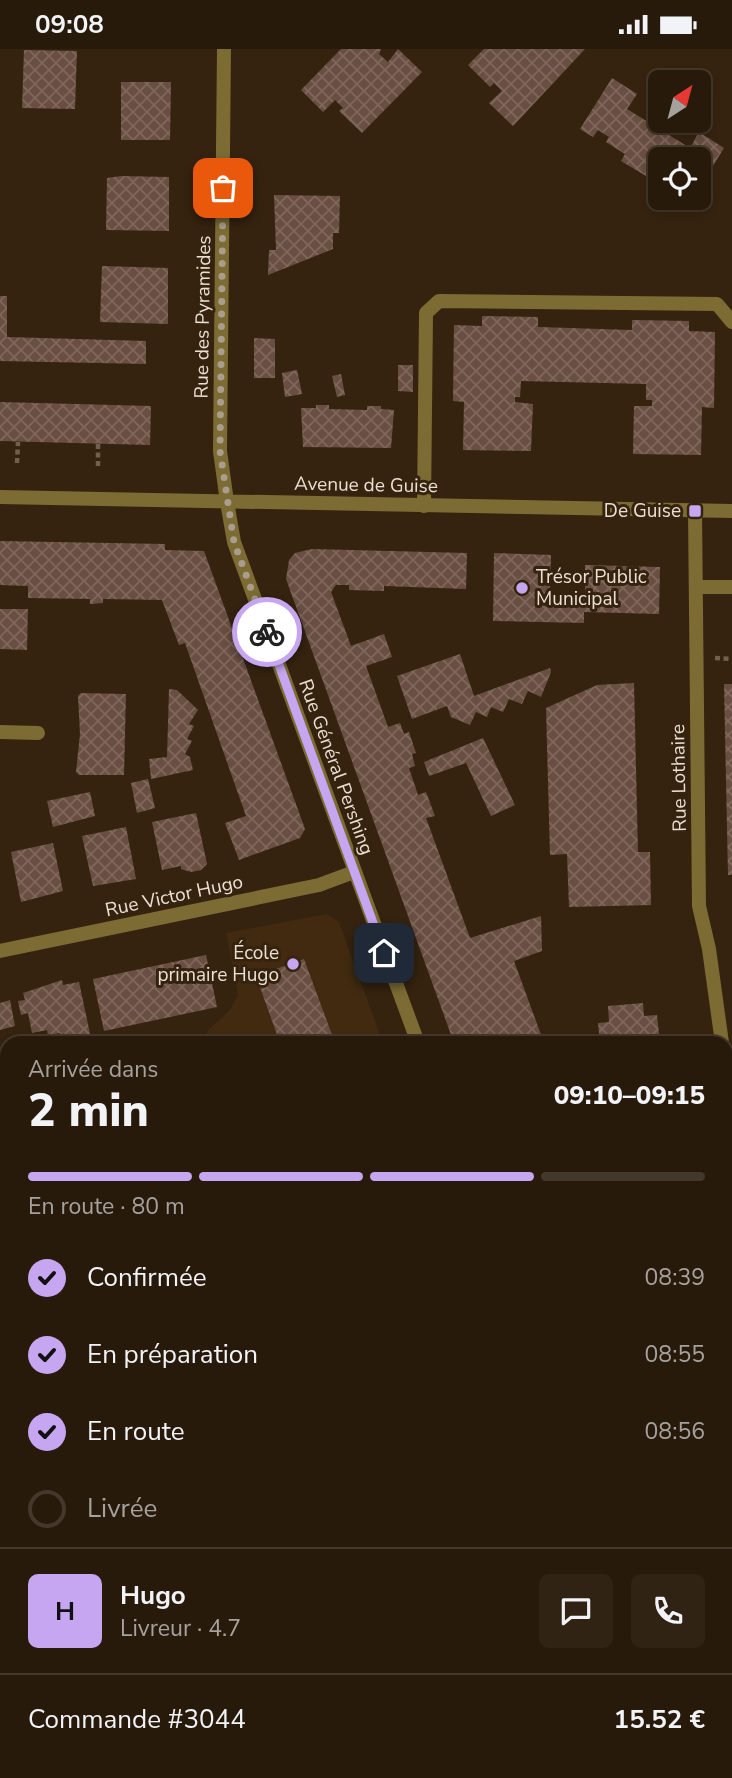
<!DOCTYPE html>
<html lang="fr">
<meta charset="utf-8">
<style>
body{margin:0;font-family:"Nunito Sans",sans-serif;background:#302314;color:#f1f3f6;height:100vh;display:flex;flex-direction:column;font-size:26px;white-space:nowrap}
*{box-sizing:border-box;margin:0}
p{font-size:23px;color:#a5a19d}
.icon{flex:none;width:38px;height:38px;fill:none;stroke:currentColor;stroke-width:2;stroke-linecap:round;stroke-linejoin:round}
.map{position:relative;flex:1;overflow:hidden}
.sheet{position:absolute;left:0px;top:987px;width:733px;height:742px;display:flex;flex-direction:column;background:#281a0b;border-radius:21px 21px 0 0;box-shadow:0 4px 10px #0003,0 0 0 2px #44382c}
.sheet>*{flex:none}
.needle{width:46px;rotate:36deg}
.controls{position:absolute;left:648px;top:21px;display:grid;gap:14px}
.controls a{display:grid;place-items:center;width:63px;height:63px;border-radius:10px;background:#281a0b;box-shadow:0 4px 10px #0003,0 0 0 2px #44382c;font-size:35px}
.pin{position:absolute;display:grid;place-items:center;width:60px;height:60px;color:#fff;margin:-30px;border-radius:14px;box-shadow:0 4px 10px #0006}
.courier{position:absolute;display:grid;place-items:center;width:70px;height:70px;margin:-35px;border:5px solid #c6a6f0;border-radius:50%;background:#fff;color:#222;box-shadow:0 2px 9px #0007}
.head em{font-style:normal;font-weight:800}
.head div{display:flex;flex-direction:column-reverse}
.head{display:flex;align-items:center;justify-content:space-between;height:119px;padding:0 28px}
h1{font-size:46px;font-weight:800;line-height:52px}
.bar{display:grid;grid-template-columns:repeat(4,1fr);gap:10px 7px;align-content:center;height:84px;padding:0 28px}
.bar i{height:9px;border-radius:5px;background:#44382c}
.bar .current{background:#c6a6f0}
.bar p{grid-column:span 4}
.line{display:flex;align-items:center;gap:18px;padding:0 28px;border-top:2px solid #44382c}
.line div{flex:1}
.round{display:grid;place-items:center;flex:none;width:74px;height:74px;border-radius:10px;background:#302314}
ol{padding:0 28px;list-style:none}
li{display:flex;align-items:center;gap:21px;height:77px}
li p{margin-inline-start:auto}
li .icon{padding:7px;border-radius:50%;background:#c6a6f0;color:#111;stroke-width:4}
li:last-child{color:#a5a19d}
li i{width:38px;height:38px;border:4px solid #44382c;border-radius:50%}
.status{display:flex;justify-content:space-between;align-items:center;height:49px;padding:0 35px;background:#281a0b;direction:ltr}
.status svg{height:19px;fill:currentColor}
.map>svg:first-child{display:block}
.built{fill:#412a10}
.building{fill:url(#building-cross-hatch)}
.lines{fill:none;stroke-linecap:round;stroke-linejoin:round}
.path{stroke:#71604f;stroke-width:4.5;stroke-dasharray:5 3.5;stroke-linecap:butt}
.service{stroke:#7c6c34;stroke-width:14}
.minor{stroke:#7c6c34;stroke-width:14}
.tertiary{stroke:#7c6c34;stroke-width:14}
.done{stroke:#ab9d8e;stroke-width:7;stroke-dasharray:0 12.6}
.route{stroke:#c6a6f0;stroke-width:9}
.poi-dot{fill:#c6a6f0;stroke:#35230f;stroke-width:2.5}
.labels{text-anchor:middle;dominant-baseline:central;stroke-width:6;stroke-linejoin:round;paint-order:stroke}
.street-label{font-size:19px;fill:#ebdfd2;stroke:#35230f}
.poi-label{font-size:19px;fill:#ebdfd2;stroke:#35230f;text-anchor:end}
</style>
<div class="status"><b>09:08</b><svg viewBox="0 0 49 12"><path d="M0 12V9h3v3zM5 12V6h3v6zM10 12V3h3v9zM15 12V0h3v12zM26 1h20v11H26zM47 4h2v5h-2z"/></svg></div>
<div class="map">
<svg width="732" height="1729" viewBox="0 0 732 1729">
<defs>
<pattern id="building-cross-hatch" width="8" height="8" patternUnits="userSpaceOnUse" patternTransform="scale(1.75)"><rect width="8" height="8" fill="#694e42"/><path d="M0 0l8 8M0 8l8-8" fill="none" stroke="#7f675c"/></pattern>
</defs>
<rect width="100%" height="100%" fill="#35230f"/>
<path class="built" d="M327,865L339,873L383,994H202L209,980L230,961L238,946L226,884Z"/>
<path class="building" d="M341,0H381L379,5L388,13L398,0L422,23L362,84L339,62L343,59L335,51L323,63L301,41Z
M484,0H585L513,77L489,54L502,42L494,34L490,38L468,16Z
M24,1L77,2L75,60L22,59Z
M612,29L637,45L627,60L690,99L699,83L724,99L698,141V110H660V127L650,121L646,127L621,112L625,105L606,93L609,88L598,81L593,88L580,80Z
M121,33H171L170,91H121Z
M121,127L169,128V182L106,181L107,129Z
M274,146L340,147L339,184H333V200L268,226L269,201H276Z
M102,217L168,219V275L100,273Z
M0,247H7V288L146,292V315L0,312Z
M482,267L538,268V278L632,281V271L689,272V282L715,283L714,359L702,358L701,406L633,405L634,357H652V351H646V335L521,332L520,348H515V353L533,355L531,402L463,401L464,353L453,352L454,276L482,277Z
M254,289L275,290V329H254Z
M398,316H413V343L398,342Z
M297,321L302,345L285,348L282,324Z
M341,325L345,346L337,348L332,327Z
M0,353L151,357L150,396L0,392Z
M316,356H329V360L367,361V357H381V360L394,361L391,399L303,398L301,359H316Z
M0,492L165,495V501L204,502L305,780L300,789L239,811L225,774L246,767L185,594L179,596L162,551L103,550V554L90,555V550L28,549V537L0,536Z
M312,500L467,504L466,540L384,537V542L349,541V536H336L331,543L351,597L384,585L392,608L366,617L388,678L400,674L404,685L409,683L416,704L412,705L415,717L409,719L418,746L426,743L435,767L426,769L470,889L541,867L542,902L514,912L544,994H454L286,530L289,511L295,504Z
M494,504L551,506L550,547L585,548V516L660,518L659,565L584,563V574L493,572Z
M0,560H28L27,601L0,600Z
M460,605L474,647L550,619L551,623L541,648L528,642L522,655L509,650L503,663L491,658L487,668L476,663L470,676L451,668L447,657L412,670L397,627Z
M634,634L638,803H650L651,856L569,858L567,805L550,806L546,659L597,636Z
M724,635H732V826H728Z
M169,640L177,641L198,661L189,675L194,677L187,690L192,692L185,705L190,708L193,721L151,730L149,710L167,708Z
M81,644L126,645L124,726H79L76,723L80,685L78,647Z
M483,689L515,756L491,767L466,714L429,727L424,713Z
M148,730L155,759L137,764L131,734Z
M90,743L95,767L53,778L47,752Z
M196,764L207,815L201,821L191,823L181,820V817L162,821L152,773Z
M126,778L136,830L93,837L82,787Z
M53,794L63,842L21,853L11,803Z
M206,906L217,958L104,982L93,930Z
M304,910L335,994H280L256,927Z
M62,931L63,936L79,933L92,994H78L76,987L61,991L60,984L48,987L47,981L32,984L28,964L21,966L18,952L25,951L23,944Z
M10,951L15,977L0,981V954Z
M643,954L644,967L657,966L660,994H600L598,974L609,973L608,957Z
M7,1101V1138L0,1136V1123Z
M732,1264V1321L726,1324V1268Z
M0,1266L7,1270L1,1297H0Z
M7,1324V1360L0,1358V1343Z
M3,1359L7,1365V1467L0,1472V1360Z
M726,1416L732,1423V1459L726,1464Z
M54,1722L58,1729H11L7,1723Z
M73,1722H108L97,1729H74L71,1724Z
M204,1722H229L227,1729H200Z
M256,1722H315L314,1729H254Z
M413,1722H471L470,1729H412Z
M502,1722H528L527,1729L501,1727Z
M586,1722H628L636,1723V1729H585Z"/>
<g class="lines">
<path class="path" d="M17,414L18,393
M98,417V395
M715,609L732,610"/>
<path class="service" d="M424,457L426,264L439,252L717,255L732,273
M696,538H732"/>
<path class="minor" d="M227,453L234,493L418,994
M695,462L699,857L709,900L722,994
M0,683L38,684
M0,902L319,836L354,823
M726,1025L732,1067
M0,1202L7,1203
M726,1204L732,1200
M726,1561L732,1568
M726,1643L732,1647
M0,1669L7,1665
M365,1729L366,1722
M684,1729L686,1722"/>
<path class="tertiary" d="M224,0L220,402L227,453
M0,448L732,462"/>
</g>
<g class="lines">
<path class="done" d="M223,139L220,402L234,493L267,583"/>
<path class="route" d="M267,583L384,904"/>
</g>
<g class="poi-dot">
<rect x="688" y="455" width="14" height="14" rx="3.5"/>
<circle cx="522" cy="539" r="7"/>
<circle cx="293" cy="915" r="7"/>
</g>
<g class="labels">
<g class="street-label">
<text transform="translate(203 268) rotate(-89)">Rue des Pyramides</text>
<text transform="translate(366 436) rotate(1)">Avenue de Guise</text>
<text transform="translate(336 718) rotate(70)">Rue Général Pershing</text>
<text transform="translate(679 729) rotate(-91)">Rue Lothaire</text>
<text transform="translate(174 847) rotate(-12)">Rue Victor Hugo</text>
</g>
<g class="poi-label">
<text x="681" y="462">De Guise</text>
<text x="536" y="528" text-anchor="start">Trésor Public<tspan x="536" dy="22">Municipal</tspan></text>
<text x="279" y="904">École<tspan x="279" dy="22">primaire Hugo</tspan></text>
</g>
</g>
</svg>
<div class="controls">
<a><svg class="needle" viewBox="-14 -14 28 28"><path d="M0-13l5 13h-10z" fill="#e53935"/><path d="M0 13l5-13h-10z" fill="#a5a19d"/></svg></a>
<a><svg class="icon" aria-label="locate" viewBox="0 0 24 24"><circle cx="12" cy="12" r="6"/><path d="M12 2v4M12 18v4M2 12h4M18 12h4"/></svg></a>
</div>
<div class="pin" style="left:223px;top:139px;background:#ea580c"><svg class="icon" aria-label="bag" viewBox="0 0 24 24"><path d="M5 8h14l-1 12H6zM9 8a3 3 0 0 1 6 0"/></svg></div>
<div class="pin" style="left:384px;top:904px;background:#1f2937"><svg class="icon" aria-label="home" viewBox="0 0 24 24"><path d="M3 11l9-7 9 7M6 9v11h12V9"/></svg></div>
<div class="courier" style="left:267px;top:583px"><svg class="icon" aria-label="bike" viewBox="0 0 24 24"><circle cx="6" cy="16" r="4"/><circle cx="18" cy="16" r="4"/><path d="M6 16l4-8h5l3 8M10 8l3 8H6M13 5h3"/></svg></div>
<section class="sheet">
<div class="head"><div><h1>2 min</h1><p>Arrivée dans</p></div><em>09:10–09:15</em></div>
<div class="bar"><i class="current"></i><i class="current"></i><i class="current"></i><i></i><p>En route · 80 m</p></div>
<ol>
<li><svg class="icon" aria-label="check" viewBox="0 0 24 24"><path d="M5 12l5 5 9-10"/></svg>Confirmée<p>08:39</p></li>
<li><svg class="icon" aria-label="check" viewBox="0 0 24 24"><path d="M5 12l5 5 9-10"/></svg>En préparation<p>08:55</p></li>
<li><svg class="icon" aria-label="check" viewBox="0 0 24 24"><path d="M5 12l5 5 9-10"/></svg>En route<p>08:56</p></li>
<li><i></i>Livrée</li>
</ol>
<div class="line" style="height:126px"><b class="round" style="background:#c6a6f0;color:#111">H</b><div><b>Hugo</b><p>Livreur · 4.7</p></div><a class="round"><svg class="icon" aria-label="chat" viewBox="0 0 24 24"><path d="M4 5h16v11H9l-5 4z"/></svg></a><a class="round"><svg class="icon" aria-label="phone" viewBox="0 0 24 24"><path d="M5 4h4l2 5-3 2q2 4 5 5l2-3 5 2v4C11 20 4 13 5 4z"/></svg></a></div>
<div class="line" style="height:91px"><div>Commande #3044</div><b>15.52 €</b></div>
</section>
</div>
